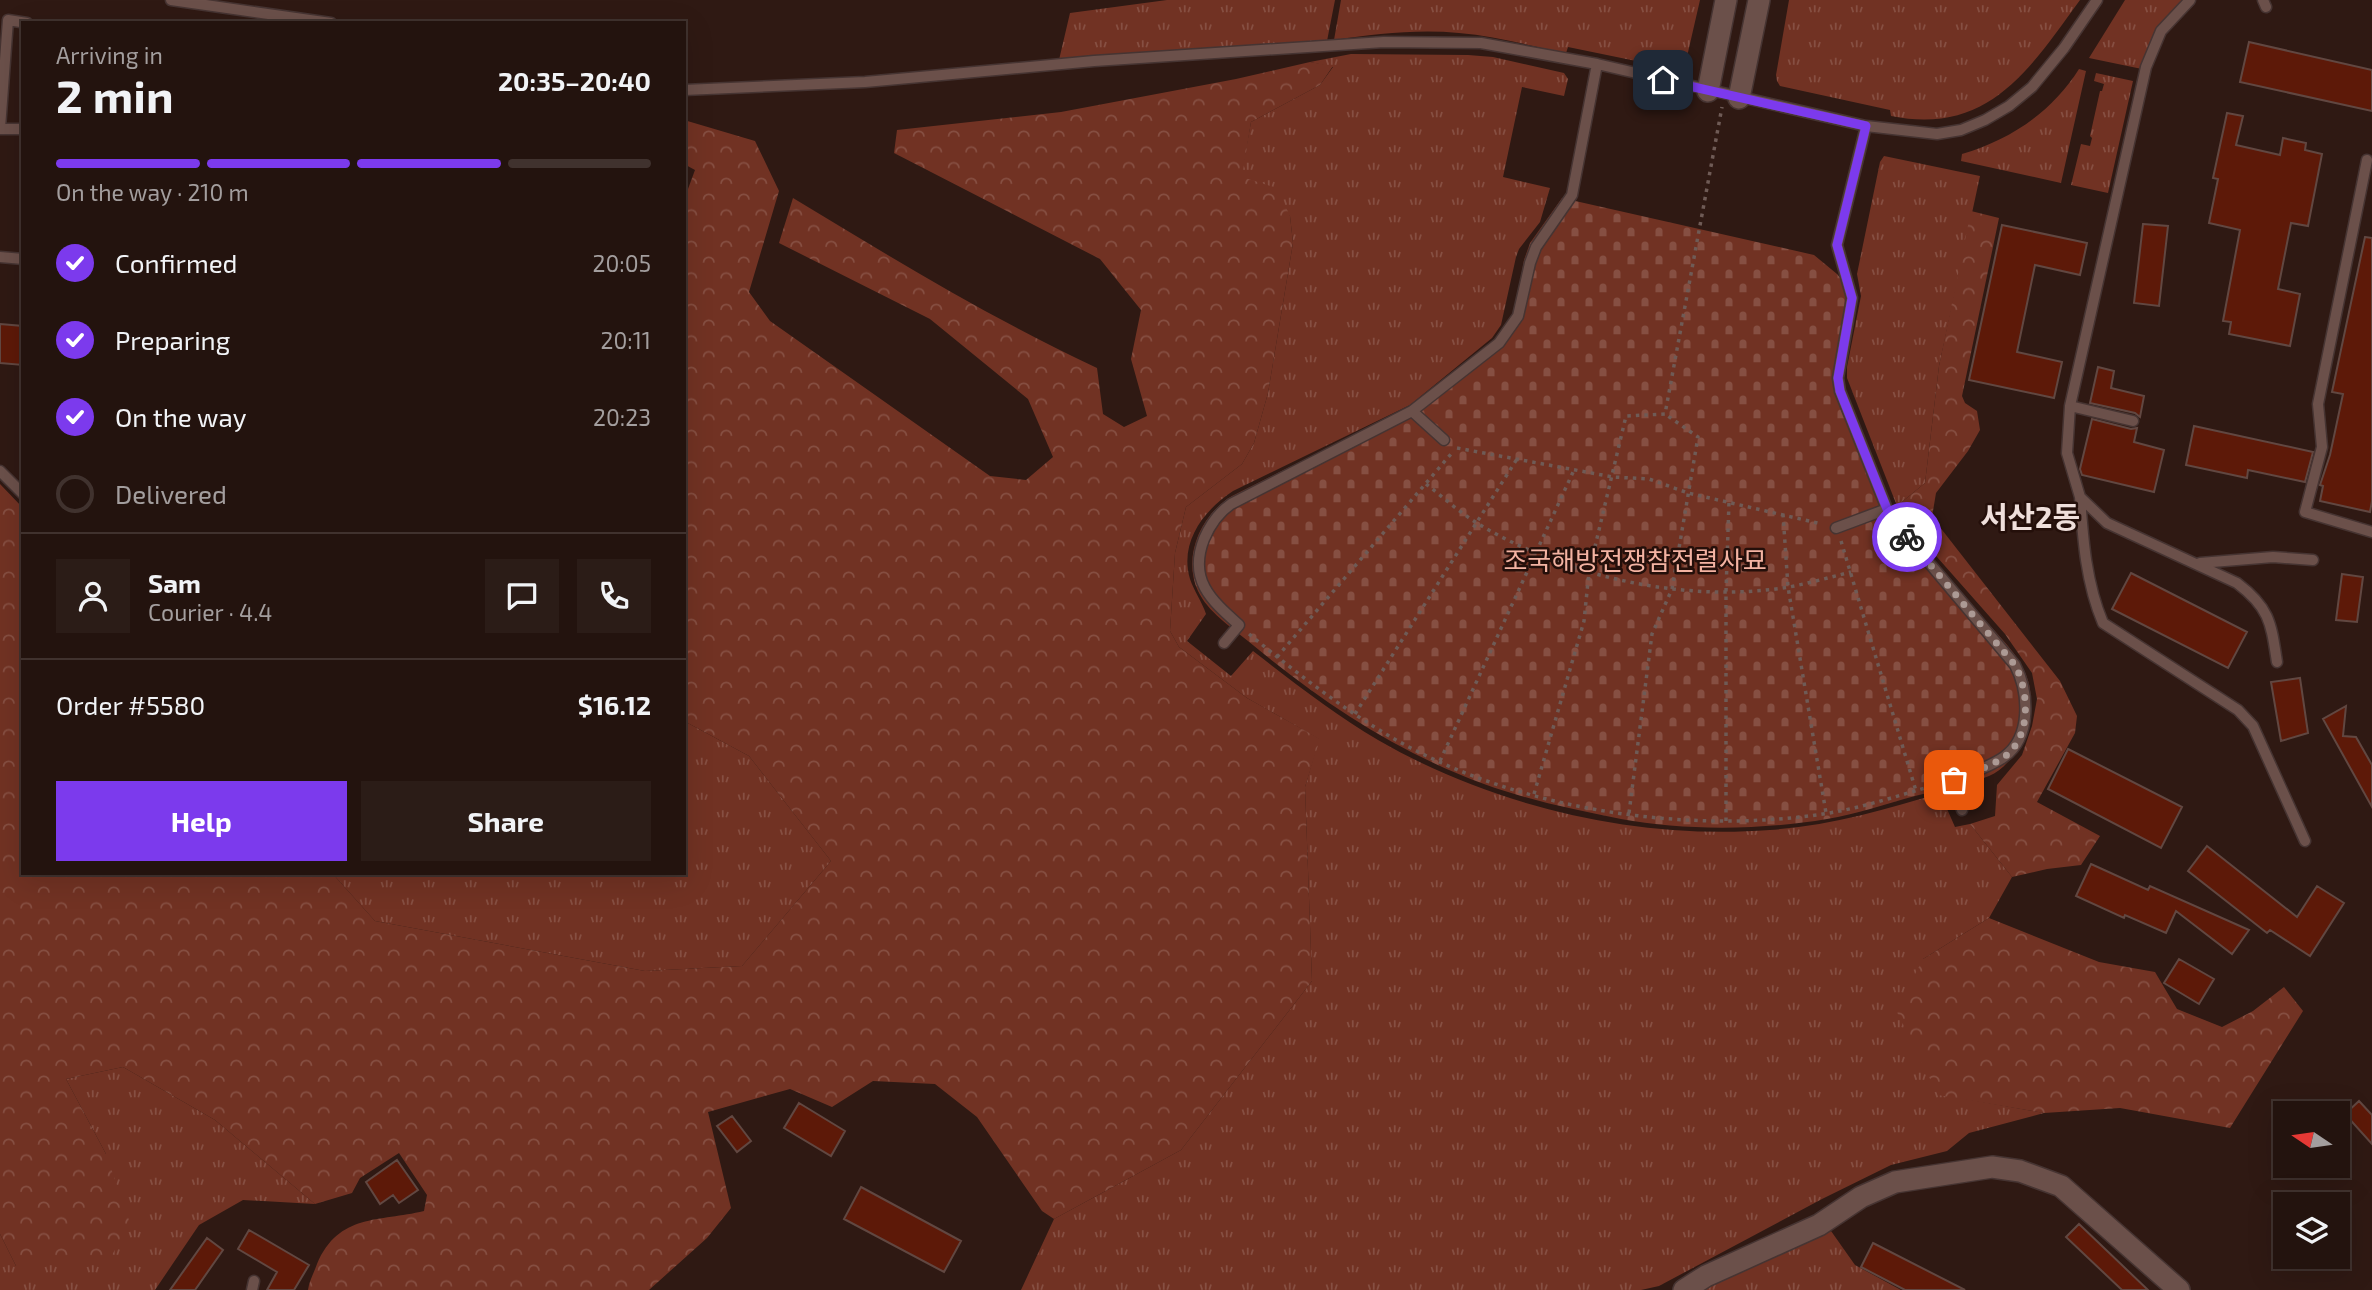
<!DOCTYPE html>
<meta charset="utf-8">
<style>
body{margin:0;font-family:"Exo 2","Noto Sans KR",sans-serif;background:#2b1c17;color:#f1f3f6;height:100vh;display:flex;flex-direction:column;font-size:26px;white-space:nowrap}
*{box-sizing:border-box;margin:0}
p{font-size:23px;color:#a39e9e}
.icon{flex:none;width:38px;height:38px;fill:none;stroke:currentColor;stroke-width:2;stroke-linecap:round;stroke-linejoin:round}
.map{position:relative;flex:1;overflow:hidden}
.side{position:absolute;left:21px;top:21px;width:665px;height:854px;display:flex;flex-direction:column;background:#23130e;border-radius:0px;box-shadow:0 7px 28px #0002,0 0 0 2px #40322e}
.side>*{flex:none}
.needle{width:46px;rotate:283deg}
.controls{position:absolute;left:2273px;top:1101px;display:grid;gap:14px}
.controls a{display:grid;place-items:center;width:77px;height:77px;border-radius:0px;background:#23130e;box-shadow:0 7px 28px #0002,0 0 0 2px #40322e;font-size:35px}
.pin{position:absolute;display:grid;place-items:center;width:60px;height:60px;color:#fff;margin:-30px;border-radius:14px;box-shadow:0 4px 10px #0006}
.courier{position:absolute;display:grid;place-items:center;width:70px;height:70px;margin:-35px;border:5px solid #7c3aed;border-radius:50%;background:#fff;color:#222;box-shadow:0 2px 9px #0007}
.head em{font-style:normal;font-weight:700}
.head div{display:flex;flex-direction:column-reverse}
.head{display:flex;align-items:center;justify-content:space-between;height:119px;padding:0 35px}
h1{font-size:46px;font-weight:700;line-height:52px}
.bar{display:grid;grid-template-columns:repeat(4,1fr);gap:10px 7px;align-content:center;height:84px;padding:0 35px}
.bar i{height:9px;border-radius:5px;background:#40322e}
.bar .on{background:#7c3aed}
.bar p{grid-column:span 4}
.line{display:flex;align-items:center;gap:18px;padding:0 35px;border-top:2px solid #40322e}
.line div{flex:1}
.round{display:grid;place-items:center;flex:none;width:74px;height:74px;border-radius:0px;background:#2b1c17}
ol{padding:0 35px;list-style:none}
li{display:flex;align-items:center;gap:21px;height:77px}
li p{margin-inline-start:auto}
li .icon{padding:7px;border-radius:50%;background:#7c3aed;color:#fff;stroke-width:4}
li:last-child{color:#a39e9e}
li i{width:38px;height:38px;border:4px solid #40322e;border-radius:50%}
.button{display:flex;gap:14px;margin-top:auto;padding:14px 35px}
.button a{flex:1;height:80px;border-radius:0px;background:#7c3aed;color:#fff;font-size:28px;font-weight:700;line-height:80px;text-align:center}
.button a+a{background:#2b1c17;color:#f1f3f6}
.map>svg:first-child{display:block}
.grass{fill:url(#grass-tufts)}
.forest{fill:url(#forest-crowns)}
.cemetery{fill:url(#cemetery-stones)}
.building{fill:#5d1908;stroke:#614741;stroke-width:2}
.lines{fill:none;stroke-linecap:round;stroke-linejoin:round}
.lane-casing{stroke:#463432;stroke-width:13}
.street-casing{stroke:#463432;stroke-width:24}
.path{stroke:#6f5b56;stroke-width:3.5;stroke-dasharray:3.5 5;stroke-linecap:butt}
.lane{stroke:#6b504a;stroke-width:10}
.street{stroke:#6b504a;stroke-width:21}
.done{stroke:#ac9a95;stroke-width:7;stroke-dasharray:0 12.6}
.route{stroke:#7c3aed;stroke-width:9}
.labels{text-anchor:middle;dominant-baseline:central;stroke-width:5;stroke-linejoin:round;paint-order:stroke}
.park-label{font-size:26px;fill:#f4b3a2;stroke:#240f0a}
.quarter-label{font-size:30px;font-weight:bold;fill:#efdfdb;stroke:#240f0a}
</style>
<div class="map">
<svg width="2372" height="1290" viewBox="0 0 2372 1290">
<defs>
<pattern id="grass-tufts" width="24" height="20" patternUnits="userSpaceOnUse" patternTransform="scale(1.75)"><rect width="24" height="20" fill="#713223"/><path d="M3 7l-1-3M5 7V3M7 7l1-3M15 17l-1-3M17 17v-4M19 17l1-3" fill="none" stroke="#864f42"/></pattern>
<pattern id="forest-crowns" width="20" height="18" patternUnits="userSpaceOnUse" patternTransform="scale(1.75)"><rect width="20" height="18" fill="#713223"/><path d="M2 6a3 3 0 1 1 6 0M12 15a3 3 0 1 1 6 0" fill="none" stroke="#864f42"/></pattern>
<pattern id="cemetery-stones" width="16" height="16" patternUnits="userSpaceOnUse" patternTransform="scale(1.75)"><rect width="16" height="16" fill="#713223"/><path d="M2 7V4a2 2 0 0 1 4 0v3zM10 15v-3a2 2 0 0 1 4 0v3z" fill="#864f42"/></pattern>
</defs>
<rect width="100%" height="100%" fill="#2f1913"/>
<path class="grass" d="M1167,0H1335L1327,41L1059,60L1070,13Z
M1341,0H1700L1686,61L1682,66L1670,68L1568,47L1566,53C1531,46 1495,36 1459,33C1417,29 1375,34 1334,40Z
M1789,0H2080C2030,69 1988,136 1891,116L1890,110L1780,86L1777,81L1776,75Z
M2125,0H2184L2142,69L2089,58Z
M1351,54L1468,55L1493,57L1564,73L1568,79L1564,96L1522,87L1503,177L1550,188L1540,222L1519,249L1516,257L1501,325L1492,338L1410,405L1233,491C1204,510 1179,542 1190,579C1194,591 1202,602 1206,614L1187,641L1231,676L1253,651C1293,682 1334,714 1378,740C1494,807 1637,840 1770,830C1828,826 1885,810 1940,793L1955,827L1970,824L2012,877L1989,918L1923,959L1938,1094L2044,1113L1969,1133L1947,1151L1891,1165L1822,1199L1659,1286L1641,1290H1021L1054,1219L1181,1150L1312,981L1305,787L1319,739L1247,698L1179,647L1170,631L1175,553L1186,507L1242,464L1254,443L1268,393L1293,243L1290,216L1241,177L1251,122L1320,85L1333,67L1310,62Z
M2079,69L2086,71L2061,183L1961,161L1962,154C2010,140 2052,112 2079,69Z
M2096,73L2133,81L2108,193L2071,185L2081,144L2090,146L2092,138L2090,136L2100,91H2102L2104,84L2094,81Z
M1884,156L1980,176L1939,366L1925,483L1897,506L1847,378V367L1861,296L1857,274L1880,162Z
M684,721L749,756L831,861L742,966L645,971L375,921L332,873H684Z
M123,1067L215,1120L315,1204L243,1200L199,1225L155,1290H0V1234L16,1266L106,1154L66,1079Z
M1831,1231L1855,1265L1901,1290H1700Z"/>
<path class="forest" d="M1310,62L1333,66L1320,85L1251,122L1242,177L1277,188L1290,216L1293,243L1268,393L1254,443L1242,464L1186,507L1175,553L1170,631L1179,647L1247,698L1320,739L1305,787L1312,981L1181,1150L1054,1219L1042,1211L977,1117L935,1084L873,1081L832,1107L790,1089L708,1112L731,1208L707,1238L649,1290H308C309,1281 314,1273 317,1264C339,1213 379,1222 424,1211L427,1195L399,1153L360,1178L352,1193L315,1204L215,1120L123,1067L66,1079L106,1154L130,1223L112,1255L16,1266L0,1234V484L23,508V873H332L375,921L645,971L742,966L831,861L749,756L684,721V190L688,189L695,170L684,164V120L755,141L779,191L749,292L770,321L990,476L1026,480L1053,457L1028,399L930,319L779,243L793,198C892,258 992,319 1097,368L1103,414L1124,427L1147,416L1131,359L1141,310L1100,259L894,153L897,130L1061,112L1236,79Z
M1971,211L1999,218L1962,396L1965,403L1977,411L1980,430L1968,451L1936,493L1932,517L2060,681L2077,716L2075,733L2037,802L2100,836L2081,865L2047,869L2012,877L1970,824L1995,816L1997,785L2022,755L2032,726L2037,699L2032,673L2005,634L1922,540L1897,506L1925,483L1939,366Z
M1989,918L2099,962L2155,972L2177,1009L2222,1027L2253,1011L2284,987L2303,1011L2230,1128L2120,1108L2044,1113L1938,1095L1896,1010L1923,959Z"/>
<path class="cemetery" d="M1562,198L1814,255L1837,274L1855,295C1851,318 1843,342 1842,365C1840,399 1884,496 1904,526C1930,557 1957,588 1984,619C1999,636 2018,654 2026,675C2035,696 2029,718 2022,738C2017,753 2004,770 1989,776C1966,785 1939,790 1915,796C1886,804 1856,814 1827,819C1763,830 1685,831 1621,819C1575,810 1528,800 1484,784C1396,752 1319,700 1248,641C1230,626 1208,612 1198,591C1182,556 1201,515 1232,496L1410,407L1495,342L1514,316L1524,260L1530,243Z"/>
<path class="building" d="M2249,42L2372,70V111L2240,82Z
M2227,113L2243,116L2236,145L2280,155L2283,138L2306,143L2305,150L2322,154L2308,226L2291,223L2278,289L2300,294L2290,346L2229,334L2231,322L2223,321L2240,230L2209,223L2218,179L2213,178Z
M2143,224L2168,226L2159,306L2134,303Z
M2002,225L2087,243L2080,275L2035,265L2017,352L2062,362L2054,398L1969,380Z
M2365,237L2372,238V501L2370,512L2320,501L2323,486L2320,485L2330,455L2343,394L2332,392Z
M0,324L23,326V365L0,363Z
M2098,367L2114,371L2111,388L2144,396L2140,417L2135,413L2090,403Z
M2092,419L2131,429L2137,428L2134,442L2164,450L2154,492L2082,475L2080,469Z
M2194,426L2313,452L2305,482L2248,470L2247,478L2186,465Z
M2131,573L2247,632L2228,668L2112,609Z
M2342,574L2363,577L2357,622L2336,620Z
M2300,678L2308,733L2281,741L2271,682Z
M2346,706L2343,736L2356,737L2372,765V807L2323,719Z
M2068,749L2182,807L2161,848L2048,789Z
M2207,846L2297,917L2317,886L2344,903L2310,956L2270,930L2267,933L2188,871Z
M2091,864L2148,890L2150,886L2249,930L2232,954L2176,911L2166,933L2125,915L2124,918L2076,896Z
M2179,959L2214,979L2199,1004L2164,983Z
M2359,1101L2372,1115V1144L2345,1114Z
M799,1103L845,1131L831,1156L784,1128Z
M732,1116L751,1141L737,1152L717,1126Z
M397,1160L418,1190L399,1203L393,1195L380,1204L366,1182Z
M861,1187L961,1241L944,1272L844,1219Z
M2079,1224L2148,1290H2122L2066,1237Z
M249,1230L309,1265L294,1290H267L277,1272L238,1249Z
M207,1238L223,1250L195,1290H170Z
M1873,1243L1965,1290H1905L1861,1267Z"/>
<g class="lines">
<g class="lane-casing">
<path id="lane" d="M171,0L331,23
M2190,0L2161,31L2146,67L2070,406L2067,453L2080,497L2107,523L2237,583C2270,608 2271,623 2277,662
M2263,0L2266,7
M684,90L865,82L1094,61L1384,42L1481,43L1597,64L1866,126L1937,134L1961,130L1985,120L2009,106L2032,87L2064,48L2097,0
M1866,126L1837,245L1852,298L1838,378L1840,391L1887,509L1899,527L2015,665C2029,692 2032,737 2004,757C1990,767 1970,773 1954,780L1962,810
M0,128L8,20L27,23
M0,129H23
M2367,160L2318,404L2322,447L2305,512L2372,532
M0,257L23,259
M2070,406L2133,421
M1412,411L1444,440
M0,471L23,494
M2080,497C2083,540 2086,583 2103,623L2238,710L2253,726L2305,841
M1836,528L1887,509
M2200,563L2273,557L2313,560
M1224,643L1239,625C1211,600 1188,580 1204,539C1210,525 1218,513 1231,504L1412,411L1499,343L1518,316L1530,263L1536,247L1572,195L1597,64
M252,1290L254,1281"/>
</g>
<g class="street-casing">
<path id="street" d="M1708,91L1726,0
M1739,98L1759,0
M1684,1290L1706,1276L1819,1225L1861,1197L1895,1182L1992,1167L2020,1171L2061,1186L2179,1290"/>
</g>
<path class="path" d="M1457,448L1613,477L1649,479L1688,493L1822,524
M1426,484C1443,497 1459,512 1477,523C1565,577 1687,604 1789,587C1810,583 1831,577 1851,572
M1783,514L1788,587L1826,813
M1841,541L1916,791
M1249,634C1294,671 1340,707 1391,737C1514,809 1683,835 1823,814C1863,808 1903,794 1942,783
M1277,657L1451,454
M1355,714L1517,459
M1440,761L1574,470
M1534,794L1584,621L1589,572L1626,416L1665,414L1722,107
M1629,813L1652,634L1672,589L1698,437L1665,414
M1726,821V591L1729,502"/>
<use href="#lane" class="lane"/>
<use href="#street" class="street"/>
</g>
<g class="lines">
<path class="done" d="M1907,537L2015,665C2029,691 2032,737 2004,757C1990,767 1970,773 1954,780"/>
<path class="route" d="M1663,80L1866,126L1837,245L1852,298L1838,378L1840,391L1887,509L1907,537"/>
</g>
<g class="labels">
<g class="park-label">
<text x="1635" y="559">조국해방전쟁참전렬사묘</text>
</g>
<g class="quarter-label">
<text x="2030" y="516">서산2동</text>
</g>
</g>
</svg>
<div class="controls">
<a><svg class="needle" viewBox="-14 -14 28 28"><path d="M0-13l5 13h-10z" fill="#e53935"/><path d="M0 13l5-13h-10z" fill="#a39e9e"/></svg></a>
<a><svg class="icon" aria-label="layers" viewBox="0 0 24 24"><path d="M12 4l9 5-9 5-9-5zM3 14l9 5 9-5"/></svg></a>
</div>
<div class="pin" style="left:1954px;top:780px;background:#ea580c"><svg class="icon" aria-label="bag" viewBox="0 0 24 24"><path d="M5 8h14l-1 12H6zM9 8a3 3 0 0 1 6 0"/></svg></div>
<div class="pin" style="left:1663px;top:80px;background:#1f2937"><svg class="icon" aria-label="home" viewBox="0 0 24 24"><path d="M3 11l9-7 9 7M6 9v11h12V9"/></svg></div>
<div class="courier" style="left:1907px;top:537px"><svg class="icon" aria-label="bike" viewBox="0 0 24 24"><circle cx="6" cy="16" r="4"/><circle cx="18" cy="16" r="4"/><path d="M6 16l4-8h5l3 8M10 8l3 8H6M13 5h3"/></svg></div>
<section class="side">
<div class="head"><div><h1>2 min</h1><p>Arriving in</p></div><em>20:35–20:40</em></div>
<div class="bar"><i class="on"></i><i class="on"></i><i class="on"></i><i></i><p>On the way · 210 m</p></div>
<ol>
<li><svg class="icon" aria-label="check" viewBox="0 0 24 24"><path d="M5 12l5 5 9-10"/></svg>Confirmed<p>20:05</p></li>
<li><svg class="icon" aria-label="check" viewBox="0 0 24 24"><path d="M5 12l5 5 9-10"/></svg>Preparing<p>20:11</p></li>
<li><svg class="icon" aria-label="check" viewBox="0 0 24 24"><path d="M5 12l5 5 9-10"/></svg>On the way<p>20:23</p></li>
<li><i></i>Delivered</li>
</ol>
<div class="line" style="height:126px"><a class="round"><svg class="icon" aria-label="person" viewBox="0 0 24 24"><circle cx="12" cy="8" r="4"/><path d="M4 21q1-7 8-7t8 7"/></svg></a><div><b>Sam</b><p>Courier · 4.4</p></div><a class="round"><svg class="icon" aria-label="chat" viewBox="0 0 24 24"><path d="M4 5h16v11H9l-5 4z"/></svg></a><a class="round"><svg class="icon" aria-label="phone" viewBox="0 0 24 24"><path d="M5 4h4l2 5-3 2q2 4 5 5l2-3 5 2v4C11 20 4 13 5 4z"/></svg></a></div>
<div class="line" style="height:91px"><div>Order #5580</div><b>$16.12</b></div>
<div class="button"><a>Help</a><a>Share</a></div>
</section>
</div>
